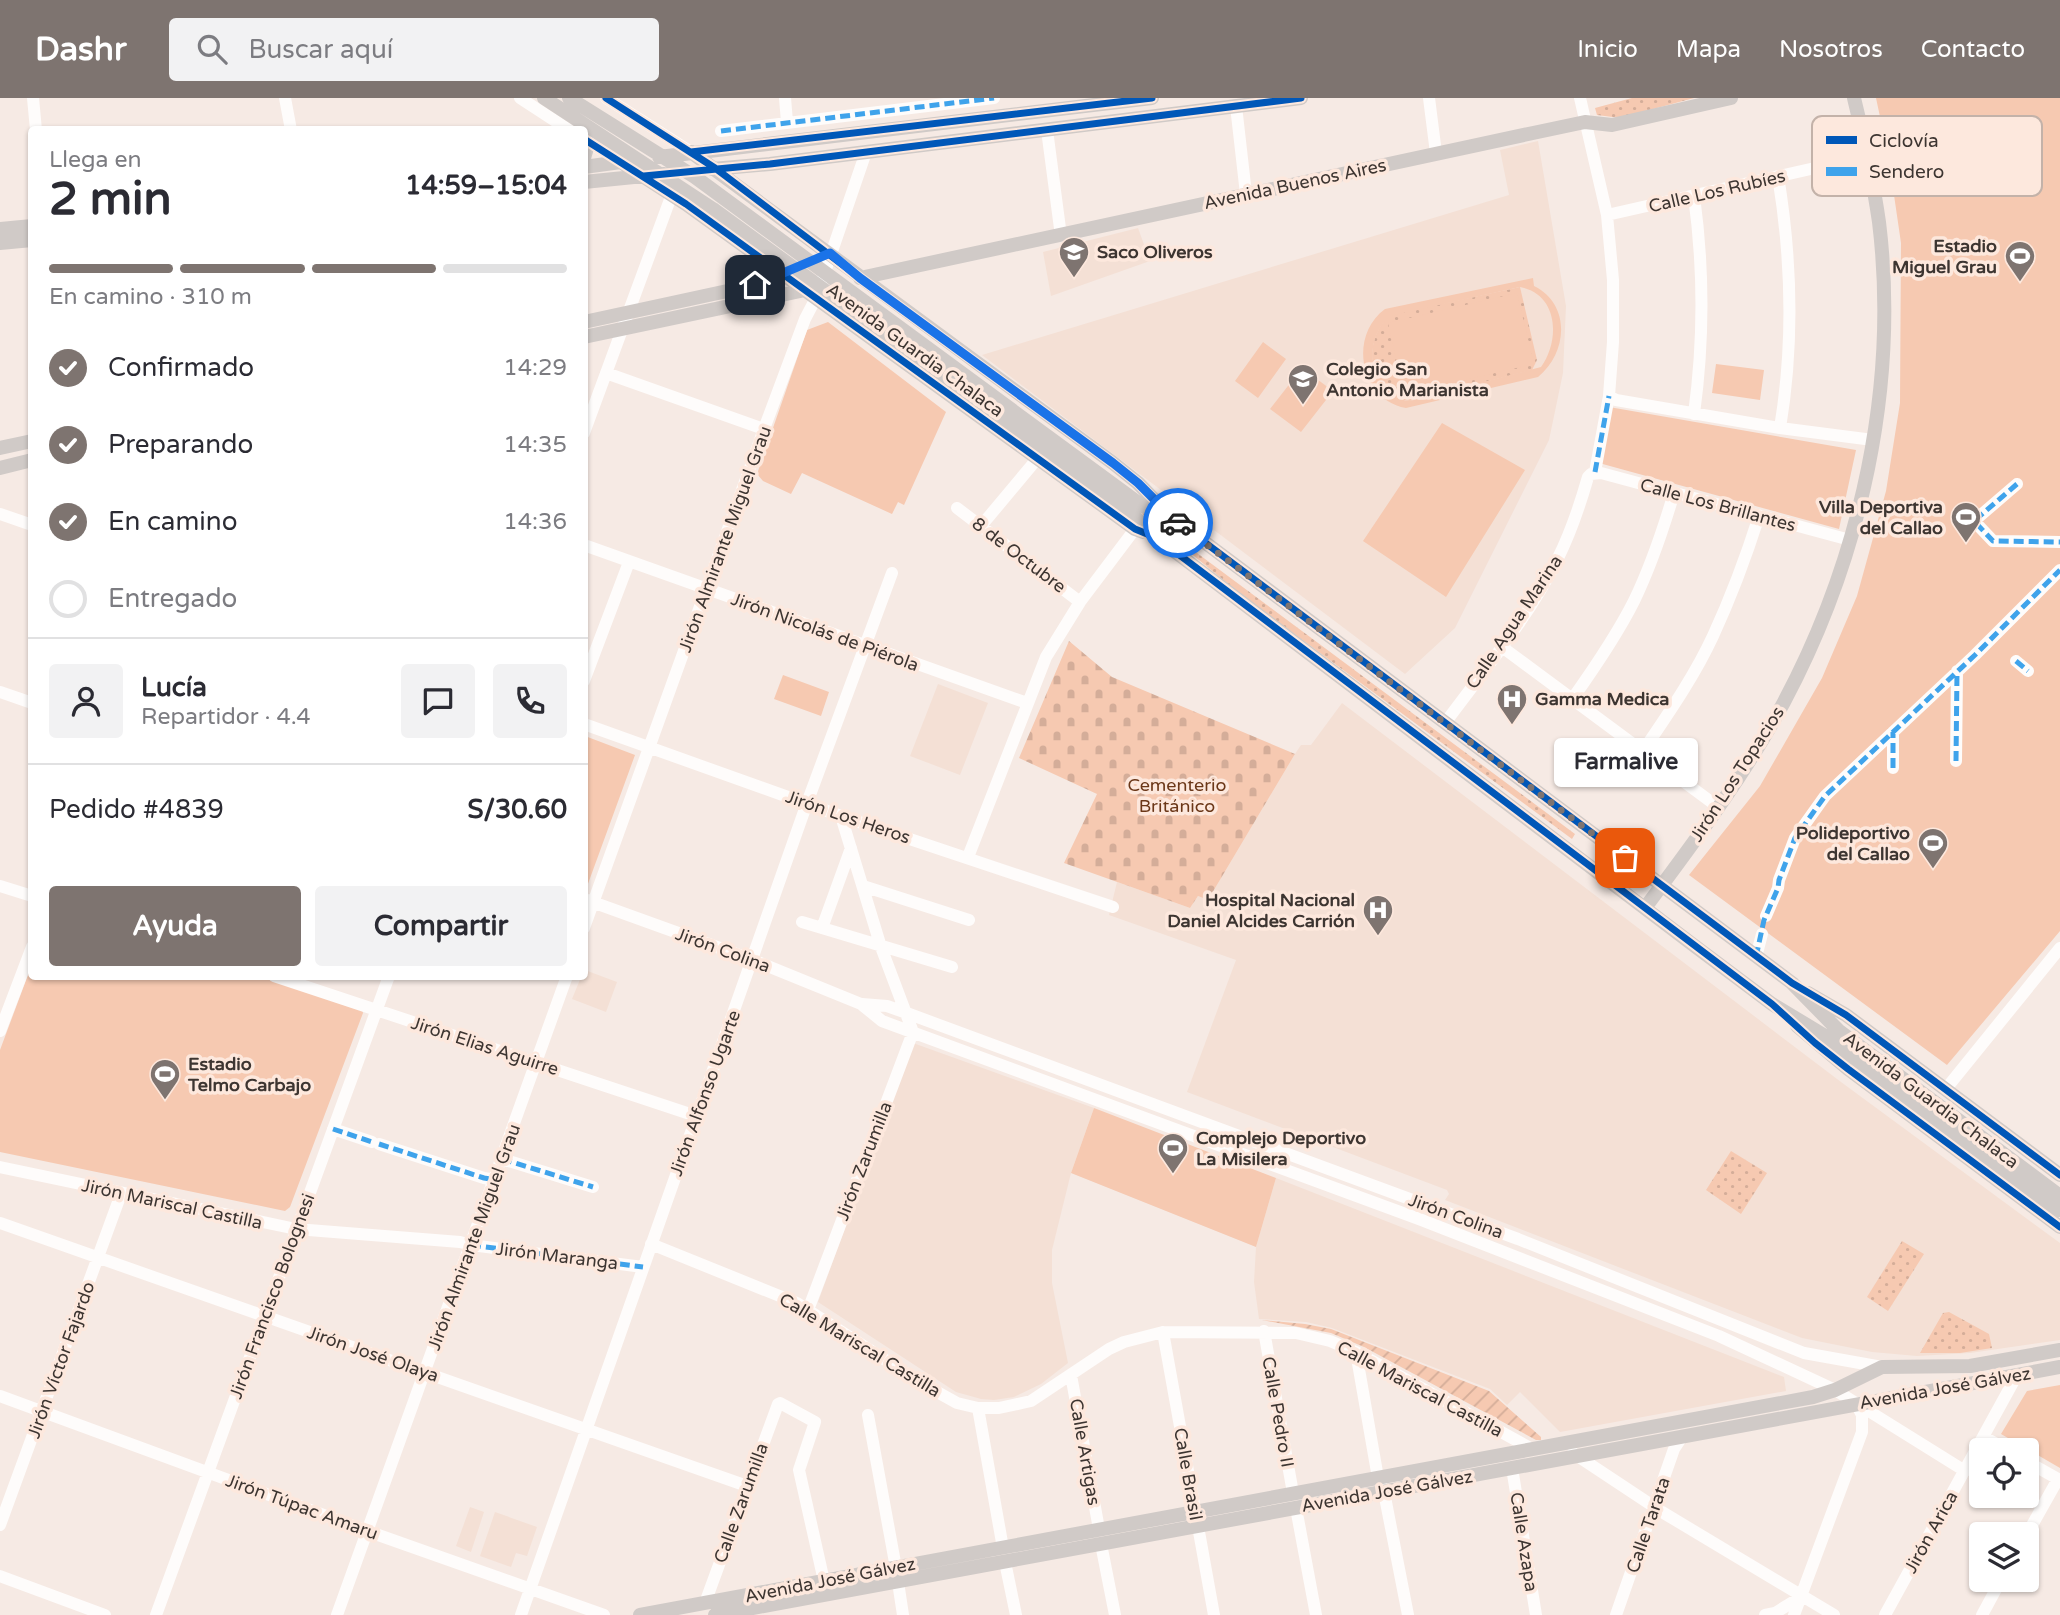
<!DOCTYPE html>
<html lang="es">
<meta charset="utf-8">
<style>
body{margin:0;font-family:"Varela Round",sans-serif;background:#f2f2f3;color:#2b2b33;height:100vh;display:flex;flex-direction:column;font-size:26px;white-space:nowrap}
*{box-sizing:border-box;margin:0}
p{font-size:23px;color:#7c7c81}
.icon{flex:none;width:38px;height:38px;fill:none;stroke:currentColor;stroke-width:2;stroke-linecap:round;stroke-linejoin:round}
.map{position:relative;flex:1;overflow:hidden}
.sheet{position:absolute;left:28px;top:28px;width:560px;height:854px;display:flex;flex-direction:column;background:#fff;border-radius:7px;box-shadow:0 2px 5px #0004}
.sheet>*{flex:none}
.tools{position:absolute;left:1969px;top:1340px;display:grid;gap:14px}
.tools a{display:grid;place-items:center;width:70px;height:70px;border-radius:7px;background:#fff;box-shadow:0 2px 5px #0004;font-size:35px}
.pin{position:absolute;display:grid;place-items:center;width:60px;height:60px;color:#fff;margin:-30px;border-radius:14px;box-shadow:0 4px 10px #0006}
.courier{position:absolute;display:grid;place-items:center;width:70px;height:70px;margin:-35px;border:5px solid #1a73e8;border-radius:50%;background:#fff;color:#222;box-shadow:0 2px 9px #0007}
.bubble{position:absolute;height:49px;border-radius:7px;background:#fff;box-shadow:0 2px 5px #0004;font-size:23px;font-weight:700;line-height:49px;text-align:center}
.overview em{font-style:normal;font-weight:700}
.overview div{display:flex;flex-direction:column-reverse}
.overview{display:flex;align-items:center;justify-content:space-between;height:119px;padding:0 21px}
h1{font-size:46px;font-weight:700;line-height:52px}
.bar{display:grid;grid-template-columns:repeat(4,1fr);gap:10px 7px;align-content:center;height:84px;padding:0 21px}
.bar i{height:9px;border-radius:5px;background:#e1e1e2}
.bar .on{background:#7e7470}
.bar p{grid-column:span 4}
.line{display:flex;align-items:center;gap:18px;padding:0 21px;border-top:2px solid #e1e1e2}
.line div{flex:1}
.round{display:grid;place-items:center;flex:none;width:74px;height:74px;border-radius:7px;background:#f2f2f3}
ol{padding:0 21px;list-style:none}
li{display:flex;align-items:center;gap:21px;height:77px}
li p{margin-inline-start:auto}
li .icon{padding:7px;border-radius:50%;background:#7e7470;color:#fff;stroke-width:4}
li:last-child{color:#7c7c81}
li i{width:38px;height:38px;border:4px solid #e1e1e2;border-radius:50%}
.button{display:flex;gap:14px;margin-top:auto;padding:14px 21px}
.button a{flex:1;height:80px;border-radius:7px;background:#7e7470;color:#fff;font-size:28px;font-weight:700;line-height:80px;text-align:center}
.button a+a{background:#f2f2f3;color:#2b2b33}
header{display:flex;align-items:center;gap:42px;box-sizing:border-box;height:98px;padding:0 35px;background:#7e7470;color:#fff}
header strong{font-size:33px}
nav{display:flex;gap:38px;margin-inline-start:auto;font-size:24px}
.search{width:490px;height:63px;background:#f2f2f3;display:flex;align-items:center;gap:18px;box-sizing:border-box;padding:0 24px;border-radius:7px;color:#7c7c81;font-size:26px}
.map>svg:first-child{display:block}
.built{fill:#f4e0d5}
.grass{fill:url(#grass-dots)}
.cemetery{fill:url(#cemetery-stones)}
.park{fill:#f6c9b1;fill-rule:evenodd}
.garden{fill:url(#garden-furrows)}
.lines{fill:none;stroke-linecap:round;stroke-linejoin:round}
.minor{stroke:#fefcfb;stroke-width:12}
.major{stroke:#d0cac7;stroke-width:14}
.quiet{stroke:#3fa3eb;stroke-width:5;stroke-dasharray:10 5;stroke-linecap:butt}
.cycleway-casing{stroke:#fde8dd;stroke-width:11}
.cycleway{stroke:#0057b8;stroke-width:7}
.done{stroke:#7e7470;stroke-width:7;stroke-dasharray:0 12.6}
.route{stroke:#1a73e8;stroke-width:9}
.labels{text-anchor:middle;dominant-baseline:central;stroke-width:7;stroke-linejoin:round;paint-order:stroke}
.street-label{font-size:18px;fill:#3d3531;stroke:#fde8dd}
.poi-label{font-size:18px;font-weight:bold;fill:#3d3531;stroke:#fde8dd;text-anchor:start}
.park-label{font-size:18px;fill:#6b3718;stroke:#fde8dd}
.key{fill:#fde8dd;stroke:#c3b2a9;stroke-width:2}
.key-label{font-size:19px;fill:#3d3531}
</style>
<header>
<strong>Dashr</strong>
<div class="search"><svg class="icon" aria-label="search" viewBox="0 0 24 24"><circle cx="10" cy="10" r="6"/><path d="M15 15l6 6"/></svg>Buscar aquí</div>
<nav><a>Inicio</a><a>Mapa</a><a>Nosotros</a><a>Contacto</a></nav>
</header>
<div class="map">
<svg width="2060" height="1517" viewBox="0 0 2060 1517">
<defs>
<pattern id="grass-dots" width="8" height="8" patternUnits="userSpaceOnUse" patternTransform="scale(1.75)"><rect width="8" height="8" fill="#f6c9b1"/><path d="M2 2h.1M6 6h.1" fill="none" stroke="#d4ad99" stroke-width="1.8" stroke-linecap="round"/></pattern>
<pattern id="cemetery-stones" width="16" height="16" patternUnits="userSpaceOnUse" patternTransform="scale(1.75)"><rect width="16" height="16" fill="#f6c9b1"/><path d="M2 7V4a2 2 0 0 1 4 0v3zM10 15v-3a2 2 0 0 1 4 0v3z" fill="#d4ad99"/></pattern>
<pattern id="garden-furrows" width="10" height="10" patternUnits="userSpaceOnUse" patternTransform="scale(1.75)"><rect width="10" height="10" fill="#f6c9b1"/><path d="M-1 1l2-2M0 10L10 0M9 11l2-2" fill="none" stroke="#d4ad99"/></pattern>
</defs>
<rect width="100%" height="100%" fill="#f6eae4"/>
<path class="built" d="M1538,43L1566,208L1563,275L1549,342L1455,530L1405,576L982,257L1509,97L1500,52Z
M1138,130L1150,163L1051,198L1043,154Z
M938,586L988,605L960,677L910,658Z
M1342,605L1841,984L2060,1145V1242L1970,1255L1917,1258L1872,1254L1802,1240L1445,1102L1449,1096L1447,1092L1187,994L1236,862L1109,817L1117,784L1190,810L1198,798L1208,802L1295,656L1301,647H1311Z
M585,872L617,884L606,914L572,901L581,879L584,878Z
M913,945L1094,1010L1071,1075L1052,1152V1185L1068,1265L1041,1286L1014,1299L994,1302L981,1301L956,1294L818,1204Z
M1276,1080L1784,1279L1786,1293L1560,1334L1520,1294L1507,1307L1490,1291L1332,1230L1306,1224L1259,1221L1254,1184L1256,1149Z
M470,1409L484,1414L471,1454L456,1448Z
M495,1414L537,1429L527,1458L516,1455L511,1469L480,1458Z"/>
<path class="grass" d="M1632,0H1694L1620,20L1597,17L1595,10Z
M1520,189L1537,262L1532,272L1410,303C1367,299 1361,242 1390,217Z
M1123,400L1575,736L1572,741L1243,498Z
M1731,1053L1767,1075L1741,1116L1706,1092Z
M1902,1143L1924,1156L1888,1213L1867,1199Z
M1949,1214L1989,1236L1992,1250L1960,1255H1920L1943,1215Z"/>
<path class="cemetery" d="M1069,543L1112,579L1295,656L1208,802L1198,798L1190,810L1064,765L1097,696L1019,660Z"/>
<path class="park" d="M1876,0H2060V833L1947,967L1689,777L1760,688L1822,580L1857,498L1886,393L1900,305L1901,145L1888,56Z
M1533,180L1534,188C1572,207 1567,256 1538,279L1406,310C1360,302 1348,238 1385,211ZM1520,189C1559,196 1560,243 1541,269L1410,303C1368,299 1361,242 1390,218Z
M1517,195L1534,266L1404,296L1388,225Z
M828,224L946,314L904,407L898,404L892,416L802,375L791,396L763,383L757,376L807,232Z
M1263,244L1286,261L1258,300L1235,283Z
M1716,266L1764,272L1760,302L1712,295Z
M1302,270L1333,293L1301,334L1270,311Z
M1609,309L1856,352L1839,431L1599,365Z
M1442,325L1525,372L1446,499L1363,443Z
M783,577L829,594L821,618L774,601Z
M585,638L635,657L585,794H584Z
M31,869L32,878L266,879L362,910L363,915L290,1109L285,1113L0,1054V952Z
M1094,1010L1276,1080L1256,1149L1071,1075Z
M2060,1287V1370L2001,1336L2027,1293Z"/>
<path class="garden" d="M1262,1222L1305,1226L1331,1231L1489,1293L1541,1339V1342H1536L1364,1249L1331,1235Z"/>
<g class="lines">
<path class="minor" d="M33,0L36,32
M285,0L291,32
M520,0L569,32
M606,0L691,54
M785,0L787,24
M1429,0L1436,55
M1580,0L1607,117L1613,182V244L1609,298L1595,374
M1236,8L1246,96
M1047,32L1061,138
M721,33L994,0
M584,41L621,64
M1778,78C1792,163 1794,246 1780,330
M1607,117L1868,58
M606,275L764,331
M1609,298L1616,302L1780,330L1873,342
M1694,316C1704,243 1704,171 1694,98
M584,335L672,96
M2017,386L1974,423L1993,443L2060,444
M957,410L1080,504
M0,416L32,427
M981,428L1037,361
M584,447L1027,605
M1502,549L1718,709
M2016,563L2028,573
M584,583L629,464
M0,594L32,605
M1573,600C1595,569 1617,537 1634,503C1651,468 1663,432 1674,395
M1445,625C1484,572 1529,519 1558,460C1571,434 1580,407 1588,379L1591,376L1601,375L1850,442
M584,626L841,718L1113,809
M1643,653C1668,616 1694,579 1713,538C1731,499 1746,459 1759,418
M1956,663L1957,573
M1893,670V634
M968,759L1046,559L1080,504L1135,431
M0,788L32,798
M863,788L969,822
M584,801L753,862L861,906L882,923L1419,1121L1719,1238L1835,1292L1965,1373
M1766,818L1778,790L1779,782L1795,740L1825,698L1975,557L2060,472
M802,824L952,869
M584,830L764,331L805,221L816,200L866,54
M822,830L851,750
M1756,859L1762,836
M274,878L696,1018
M862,906L887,908L904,914L1518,1141L1804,1255L1882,1269
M0,933L32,849
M1945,992L2060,850
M333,1031L372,1044
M379,1046L484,1080L495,1082
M502,1061L593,1089
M0,1069L296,1131L460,1144L471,1147L643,1169
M0,1125L747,1388
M651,1146L797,1205L921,1285L957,1305L978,1310H999L1031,1303L1109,1251L1124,1244L1163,1234L1296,1235L1330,1243L1356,1254L1532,1351
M808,1212L913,934L881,849L841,718
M1264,1233L1293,1395
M1163,1234L1214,1517
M1356,1254L1378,1380L1384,1394L1408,1517
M1071,1277L1099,1431
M0,1298L367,1433L604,1517
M978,1310L1003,1450
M868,1317L896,1470
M1984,1339L2009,1353
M1573,1355L1662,1414L1834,1517
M2026,1363L2060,1382
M1512,1370L1536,1517
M1296,1410L1316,1517
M0,1427L121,1096
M2026,1438L2058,1381
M1101,1446L1115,1517
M1005,1464L1016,1517
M0,1478L105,1517
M898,1484L903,1517
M705,1505L778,1306L780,1305L815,1324L799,1372L824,1483
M156,1517L389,878
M337,1517L567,878
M521,1517L807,705L892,475
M1616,1517L1674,1351L1682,1339
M1765,1517L1775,1515L1801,1499
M1794,1517L1862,1334V1317L1857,1307
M1885,1517L2017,1277
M1982,1517L2001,1482"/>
<path class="major" d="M544,0L713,111L1132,416L1157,440L1696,849L1772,906L1825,938L2060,1112
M569,0L695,79L1141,407L1167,418
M584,42L587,50L584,60
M691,54L1113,365L1138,385L1171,419L1792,885L1838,932L2060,1098
M659,59L1152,0
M621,64L686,106L1135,431L1143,434
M584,69L628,63
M712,71L770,66L1301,0
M584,84L664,76
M0,131L32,128
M0,145L32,142
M860,180L1533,35L1585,24L1612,27L1731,0
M584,224L755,187L787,175
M584,239L805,192
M0,350L32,343
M0,370L32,362
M1645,810C1694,744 1745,677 1784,604C1861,459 1899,288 1879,124C1873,82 1864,41 1854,0
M1808,895L1846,917L2060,1077
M1797,928L1848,971L2060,1129
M640,1517L1813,1299L1835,1292L1882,1269L1970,1268L2060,1252
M715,1517L2060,1269"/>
<path class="quiet" d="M721,33L994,0
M1595,374L1609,298
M2017,386L1974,423L1993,443L2060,444
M2016,563L2028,573
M1956,663L1957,573
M1893,670V634
M1756,859L1764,822L1778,790L1779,782L1795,740L1825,698L1975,557L2060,472
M333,1031L372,1044
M379,1046L484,1080L495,1082
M502,1061L593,1089
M471,1147L643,1169"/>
<g class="cycleway-casing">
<path id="cycleway" d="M606,0L715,70L860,180L1113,365L1138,385L1171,419L1792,885L1846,917L2060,1077
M584,41L686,106L1135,431L1157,440L1772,906L1815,945L1848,971L2060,1129
M691,54L1152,0
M644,78L770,66L1301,0"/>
</g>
<use href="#cycleway" class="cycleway"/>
</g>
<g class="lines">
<path class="done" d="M1178,425L1625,760"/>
<path class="route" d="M755,187L830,155L860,180L1113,365L1138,385L1178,425"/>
</g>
<defs>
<g id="university-pin" transform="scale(1.575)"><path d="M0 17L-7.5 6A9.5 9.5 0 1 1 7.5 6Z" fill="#7e7470" stroke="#fde8dd"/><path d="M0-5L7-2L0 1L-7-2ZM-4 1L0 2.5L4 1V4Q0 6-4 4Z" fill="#fff"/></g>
<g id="stadium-pin" transform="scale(1.575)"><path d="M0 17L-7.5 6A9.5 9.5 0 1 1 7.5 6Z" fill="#7e7470" stroke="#fde8dd"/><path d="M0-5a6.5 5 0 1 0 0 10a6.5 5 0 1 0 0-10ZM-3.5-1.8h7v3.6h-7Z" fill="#fff"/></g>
<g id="school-pin" transform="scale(1.575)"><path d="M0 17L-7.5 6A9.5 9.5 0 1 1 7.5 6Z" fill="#7e7470" stroke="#fde8dd"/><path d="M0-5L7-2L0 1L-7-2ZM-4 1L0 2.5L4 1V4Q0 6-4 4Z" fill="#fff"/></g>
<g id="hospital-pin" transform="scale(1.575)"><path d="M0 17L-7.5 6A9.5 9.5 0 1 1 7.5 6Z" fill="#7e7470" stroke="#fde8dd"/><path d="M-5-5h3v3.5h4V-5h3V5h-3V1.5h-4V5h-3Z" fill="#fff"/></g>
</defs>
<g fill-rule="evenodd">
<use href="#university-pin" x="1074" y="154"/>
<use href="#stadium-pin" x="2020" y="158"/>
<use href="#school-pin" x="1303" y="281"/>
<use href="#stadium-pin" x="1966" y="419"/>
<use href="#hospital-pin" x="1512" y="601"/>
<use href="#stadium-pin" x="1933" y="745"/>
<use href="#hospital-pin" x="1378" y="812"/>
<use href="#stadium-pin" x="165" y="976"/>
<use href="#stadium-pin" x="1173" y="1050"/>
</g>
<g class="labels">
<g class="street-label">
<text transform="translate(1295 86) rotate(-12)">Avenida Buenos Aires</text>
<text transform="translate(1717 93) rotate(-13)">Calle Los Rubíes</text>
<text transform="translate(915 252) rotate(36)">Avenida Guardia Chalaca</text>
<text transform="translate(1718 407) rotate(15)">Calle Los Brillantes</text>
<text transform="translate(725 441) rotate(-70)">Jirón Almirante Miguel Grau</text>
<text transform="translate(1019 457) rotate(37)">8 de Octubre</text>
<text transform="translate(1514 524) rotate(-56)">Calle Agua Marina</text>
<text transform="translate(825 534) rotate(20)">Jirón Nicolás de Piérola</text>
<text transform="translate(1737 676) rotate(-57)">Jirón Los Topacios</text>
<text transform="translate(848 719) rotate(19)">Jirón Los Heros</text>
<text transform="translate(723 852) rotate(20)">Jirón Colina</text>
<text transform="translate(485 948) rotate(18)">Jirón Elias Aguirre</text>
<text transform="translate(705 995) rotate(-70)">Jirón Alfonso Ugarte</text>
<text transform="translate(1931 1002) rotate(37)">Avenida Guardia Chalaca</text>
<text transform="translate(864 1063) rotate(-69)">Jirón Zarumilla</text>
<text transform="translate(172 1106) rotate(12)">Jirón Mariscal Castilla</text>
<text transform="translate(1456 1118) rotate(20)">Jirón Colina</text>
<text transform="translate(474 1139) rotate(-70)">Jirón Almirante Miguel Grau</text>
<text transform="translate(557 1158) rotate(7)">Jirón Maranga</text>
<text transform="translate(272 1198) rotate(-70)">Jirón Francisco Bolognesi</text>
<text transform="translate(860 1247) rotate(31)">Calle Mariscal Castilla</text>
<text transform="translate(373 1256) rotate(19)">Jirón José Olaya</text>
<text transform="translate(61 1262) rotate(-70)">Jirón Víctor Fajardo</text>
<text transform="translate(1945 1290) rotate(-10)">Avenida José Gálvez</text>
<text transform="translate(1420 1291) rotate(28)">Calle Mariscal Castilla</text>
<text transform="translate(1278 1314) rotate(80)">Calle Pedro II</text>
<text transform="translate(1085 1354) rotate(80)">Calle Artigas</text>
<text transform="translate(1188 1376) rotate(80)">Calle Brasil</text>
<text transform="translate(1387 1393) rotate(-10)">Avenida José Gálvez</text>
<text transform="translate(741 1405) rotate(-70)">Calle Zarumilla</text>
<text transform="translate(302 1409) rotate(20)">Jirón Túpac Amaru</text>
<text transform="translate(1648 1427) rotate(-71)">Calle Tarata</text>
<text transform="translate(1931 1434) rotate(-61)">Jirón Arica</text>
<text transform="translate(1524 1444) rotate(81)">Calle Azapa</text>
<text transform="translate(830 1482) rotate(-11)">Avenida José Gálvez</text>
</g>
<g class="poi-label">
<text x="1997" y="148" text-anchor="end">Estadio<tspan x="1997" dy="21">Miguel Grau</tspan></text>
<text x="1097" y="154">Saco Oliveros</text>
<text x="1326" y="271">Colegio San<tspan x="1326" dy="21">Antonio Marianista</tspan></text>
<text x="1943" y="409" text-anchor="end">Villa Deportiva<tspan x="1943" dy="21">del Callao</tspan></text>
<text x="1535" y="601">Gamma Medica</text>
<text x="1910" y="735" text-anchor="end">Polideportivo<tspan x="1910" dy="21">del Callao</tspan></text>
<text x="1355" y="802" text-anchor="end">Hospital Nacional<tspan x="1355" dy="21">Daniel Alcides Carrión</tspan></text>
<text x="188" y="966">Estadio<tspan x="188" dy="21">Telmo Carbajo</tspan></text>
<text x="1196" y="1040">Complejo Deportivo<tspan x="1196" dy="21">La Misilera</tspan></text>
</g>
<g class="park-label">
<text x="1177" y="687">Cementerio<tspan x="1177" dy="21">Británico</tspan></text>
</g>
</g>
<rect x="1812" y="18" width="230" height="80" rx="10" class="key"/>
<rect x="1826" y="38" width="31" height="8" fill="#0057b8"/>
<rect x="1826" y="69" width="31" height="9" fill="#3fa3eb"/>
<g class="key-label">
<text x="1869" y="49">Ciclovía</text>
<text x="1869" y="80">Sendero</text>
</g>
</svg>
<div class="tools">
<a><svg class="icon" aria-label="locate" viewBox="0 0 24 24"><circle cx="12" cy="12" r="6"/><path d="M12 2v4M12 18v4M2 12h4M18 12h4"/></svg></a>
<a><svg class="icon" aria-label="layers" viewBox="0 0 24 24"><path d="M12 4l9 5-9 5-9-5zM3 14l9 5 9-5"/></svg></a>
</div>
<div class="pin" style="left:1625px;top:760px;background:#ea580c"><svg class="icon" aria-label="bag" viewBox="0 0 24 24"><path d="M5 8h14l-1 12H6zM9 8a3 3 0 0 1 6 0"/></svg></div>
<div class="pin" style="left:755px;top:187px;background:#1f2937"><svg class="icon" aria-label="home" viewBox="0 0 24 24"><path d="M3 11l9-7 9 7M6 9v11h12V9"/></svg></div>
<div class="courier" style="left:1178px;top:425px"><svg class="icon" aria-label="car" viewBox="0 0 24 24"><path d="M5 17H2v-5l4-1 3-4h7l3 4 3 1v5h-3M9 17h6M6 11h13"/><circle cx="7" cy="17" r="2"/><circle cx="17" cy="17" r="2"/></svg></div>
<div class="bubble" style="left:1554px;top:640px;width:144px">Farmalive</div>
<section class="sheet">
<div class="overview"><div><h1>2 min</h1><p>Llega en</p></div><em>14:59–15:04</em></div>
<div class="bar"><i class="on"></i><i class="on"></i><i class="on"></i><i></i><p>En camino · 310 m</p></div>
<ol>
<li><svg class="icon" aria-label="check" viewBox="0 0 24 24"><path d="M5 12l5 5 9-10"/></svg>Confirmado<p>14:29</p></li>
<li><svg class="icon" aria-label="check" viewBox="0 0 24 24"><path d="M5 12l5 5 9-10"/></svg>Preparando<p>14:35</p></li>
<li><svg class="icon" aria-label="check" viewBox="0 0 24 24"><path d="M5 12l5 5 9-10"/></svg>En camino<p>14:36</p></li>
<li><i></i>Entregado</li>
</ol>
<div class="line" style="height:126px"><a class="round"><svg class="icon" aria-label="person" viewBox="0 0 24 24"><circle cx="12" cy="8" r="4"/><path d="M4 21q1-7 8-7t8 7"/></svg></a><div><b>Lucía</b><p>Repartidor · 4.4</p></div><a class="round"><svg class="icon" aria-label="chat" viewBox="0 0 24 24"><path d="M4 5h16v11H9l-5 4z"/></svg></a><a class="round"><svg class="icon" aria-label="phone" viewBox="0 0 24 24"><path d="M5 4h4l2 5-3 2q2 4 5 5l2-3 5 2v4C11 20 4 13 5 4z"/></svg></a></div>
<div class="line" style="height:91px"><div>Pedido #4839</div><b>S/30.60</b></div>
<div class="button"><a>Ayuda</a><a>Compartir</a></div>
</section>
</div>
